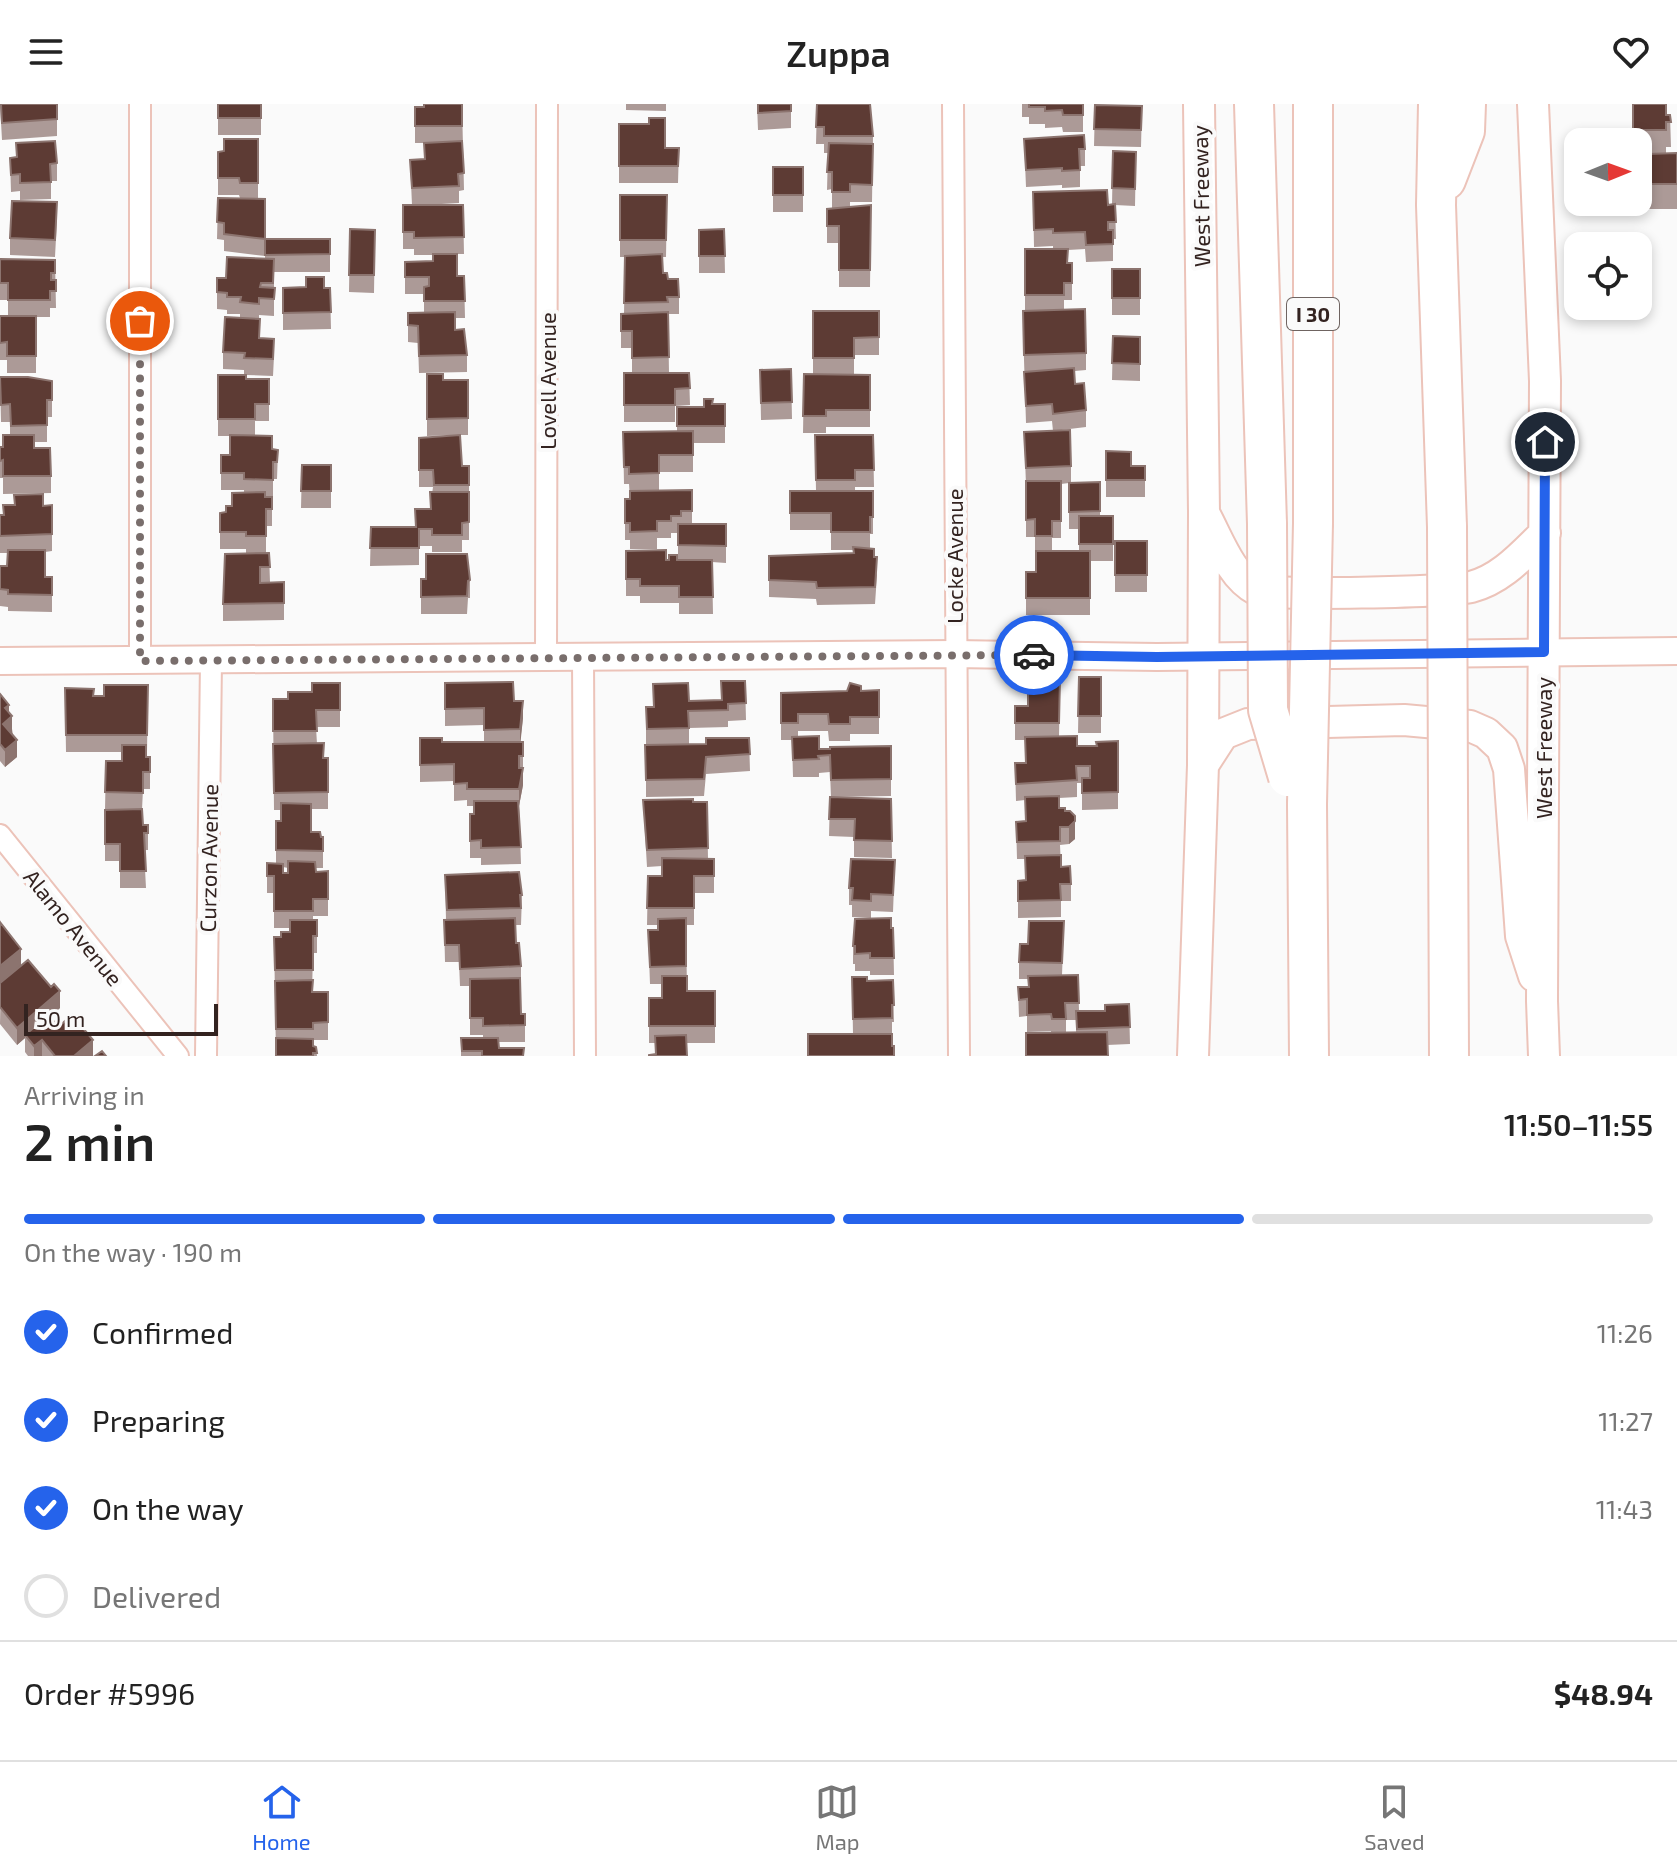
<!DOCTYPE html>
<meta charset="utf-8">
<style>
body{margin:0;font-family:"Exo 2",sans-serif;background:#f6f6f6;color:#222;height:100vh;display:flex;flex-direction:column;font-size:30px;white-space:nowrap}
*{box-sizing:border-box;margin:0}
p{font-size:26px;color:#767676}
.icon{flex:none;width:44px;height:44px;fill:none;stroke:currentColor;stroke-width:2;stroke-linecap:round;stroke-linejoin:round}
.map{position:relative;height:952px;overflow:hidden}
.side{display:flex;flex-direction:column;background:#fff;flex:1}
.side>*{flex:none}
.needle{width:52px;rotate:89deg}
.controls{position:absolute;left:1564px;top:24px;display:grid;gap:16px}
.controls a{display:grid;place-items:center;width:88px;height:88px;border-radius:16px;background:#fff;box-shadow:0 4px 12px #0003;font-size:40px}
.scale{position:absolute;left:24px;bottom:20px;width:194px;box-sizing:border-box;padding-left:8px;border:4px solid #332320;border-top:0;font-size:22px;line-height:28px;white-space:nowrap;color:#332320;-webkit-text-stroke:6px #fafafa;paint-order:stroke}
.pin{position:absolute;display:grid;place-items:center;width:68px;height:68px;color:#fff;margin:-34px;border:4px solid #fff;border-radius:50%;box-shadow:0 2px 8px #0007}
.courier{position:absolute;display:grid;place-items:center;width:80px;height:80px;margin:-40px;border:6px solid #2563eb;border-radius:50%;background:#fff;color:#222;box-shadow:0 2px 10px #0007}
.summary em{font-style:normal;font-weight:600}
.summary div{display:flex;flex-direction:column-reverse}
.summary{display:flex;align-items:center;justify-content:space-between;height:136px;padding:0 24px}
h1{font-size:52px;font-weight:600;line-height:60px}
.bar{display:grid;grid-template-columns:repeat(4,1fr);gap:12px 8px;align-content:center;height:96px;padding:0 24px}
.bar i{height:10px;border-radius:6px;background:#e0e0e0}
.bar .active{background:#2563eb}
.bar p{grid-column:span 4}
.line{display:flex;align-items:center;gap:20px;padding:0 24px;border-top:2px solid #e0e0e0}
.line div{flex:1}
ol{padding:0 24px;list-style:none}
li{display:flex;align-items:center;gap:24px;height:88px}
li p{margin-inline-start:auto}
li .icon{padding:8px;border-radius:50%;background:#2563eb;color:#fff;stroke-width:4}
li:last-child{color:#767676}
li i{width:44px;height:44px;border:4px solid #e0e0e0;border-radius:50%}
header{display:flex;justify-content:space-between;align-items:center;height:104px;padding:0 24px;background:#fff;font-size:36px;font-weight:600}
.tab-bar{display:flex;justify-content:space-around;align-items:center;height:112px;border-top:2px solid #e0e0e0;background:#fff;font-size:22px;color:#767676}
.tab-bar a{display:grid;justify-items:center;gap:4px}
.tab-bar .active{color:#2563eb}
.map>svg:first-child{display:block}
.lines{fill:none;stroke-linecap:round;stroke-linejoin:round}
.minor-casing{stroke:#ecc3b9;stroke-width:24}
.tertiary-casing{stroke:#ecc3b9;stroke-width:30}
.secondary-casing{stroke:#ecc3b9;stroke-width:34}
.motorway-casing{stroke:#ecc3b9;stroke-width:42}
.minor{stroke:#fff;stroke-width:20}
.tertiary{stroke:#fff;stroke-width:26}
.secondary{stroke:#fff;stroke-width:30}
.motorway{stroke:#fff;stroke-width:38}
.motorway-bridge-casing{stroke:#ecc3b9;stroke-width:42;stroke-linecap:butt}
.motorway-bridge{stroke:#fff;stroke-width:38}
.wall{fill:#ac9a97;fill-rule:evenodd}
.shaded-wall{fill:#8c746f}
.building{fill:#5d3b34;stroke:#8c746f;stroke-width:2}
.done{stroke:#796e6c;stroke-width:8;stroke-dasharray:0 14.4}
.route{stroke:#2563eb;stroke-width:10}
.labels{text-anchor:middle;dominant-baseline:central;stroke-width:8;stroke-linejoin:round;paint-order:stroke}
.shield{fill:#fafafa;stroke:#6f6461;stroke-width:2}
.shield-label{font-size:20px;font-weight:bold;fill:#332320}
.street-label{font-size:22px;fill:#332320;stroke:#fafafa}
</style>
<header><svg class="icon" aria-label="menu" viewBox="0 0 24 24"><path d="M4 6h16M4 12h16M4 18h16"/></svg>Zuppa<svg class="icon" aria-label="heart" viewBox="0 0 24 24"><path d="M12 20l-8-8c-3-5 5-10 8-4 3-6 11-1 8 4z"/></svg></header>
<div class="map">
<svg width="1677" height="952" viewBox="0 0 1677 952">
<rect width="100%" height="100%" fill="#fafafa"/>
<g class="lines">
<g class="minor-casing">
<path id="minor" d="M140,0V557
M953,0L959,952
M546,553L547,0
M583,553L585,952
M0,731L178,952
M206,952L211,557"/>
</g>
<g class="tertiary-casing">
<path id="tertiary" d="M0,557L955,550L1157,553L1677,547"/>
</g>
<g class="secondary-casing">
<path id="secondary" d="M1533,0L1545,277L1542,897L1544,952
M1205,411C1218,435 1231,473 1257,486C1269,492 1452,488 1471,483C1502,475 1523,450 1545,429
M1203,661L1223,630L1248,620L1404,616L1470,622L1486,629L1502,644L1509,665L1521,832L1534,872
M1193,952L1203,661L1204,409L1199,0"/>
</g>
<g class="motorway-casing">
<path id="motorway" d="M1254,0L1267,420
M1313,0V419
M1438,0L1436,101L1447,423
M1446,76L1465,27L1466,0
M1448,692L1449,952
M1307,700L1309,952"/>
</g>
<use href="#minor" class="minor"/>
<use href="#tertiary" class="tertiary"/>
<use href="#secondary" class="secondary"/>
<use href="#motorway" class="motorway"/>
<g class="motorway-bridge-casing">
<path id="motorway-bridge" d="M1267,420L1268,606L1288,673
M1447,423L1448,692
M1307,700L1313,419"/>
</g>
<use href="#motorway-bridge" class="motorway-bridge"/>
</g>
<path class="wall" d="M0,0H57V32L2,36Z
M218,0H261V31H218Z
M462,0L464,86L459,87V99L424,101H463L464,150H453L457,172H464L465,214H455V226L467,251V268L419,269L418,239L408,238V209L424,208V190H405V158L433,157V151H414V145H403V101H412L410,56L424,55V39H415V3Z
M626,0H666V7L626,6Z
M757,0H791V24L758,26Z
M817,0L873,32L872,98H850V103L871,101L870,183H839V139H827V105L832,104V85L827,86L828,49H824V40H816Z
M1022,0H1083V28H1063L1062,23L1045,24V20H1029V13H1022Z
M1633,0L1666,11H1670L1671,43H1666V50L1677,49V105H1640V51H1638V38H1633Z
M1095,1L1142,2L1141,43L1094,42Z
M619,20L665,44H679L678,79H619Z
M258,35V95L265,135H330V168H274V212L259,211V234L274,252L273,272L246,271V275H269V317H255V332L272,345L278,346L277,375H273V393H265H272V422H266V449H269L270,478H284V516L223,517V500L246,450V445H220V409L226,408L244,389V386H221V351H230V332H218V271H244V266L223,265V248L240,214V210H227V206L217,205V174H226L265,155V152L224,147V136L217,135L218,94H240L239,91H218V48L224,47Z
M1024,35L1085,45V62H1080V83L1062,84V81L1026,83Z
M1113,47L1136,48L1135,102L1115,101L1116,135H1113V157L1086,158L1085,145L1068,146L1067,159H1072V196H1064V206L1086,249V266L1075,267V280L1086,306V323L1053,327L1052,317L1026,319L1023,224L1025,207V145H1053V142L1034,143L1033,88L1112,101Z
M10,54L57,59V77H51V95L20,96V87L11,88Z
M773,63H803V108H773Z
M620,91H667L666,153H662L663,169L679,193V210H668L669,269H689L690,301L675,302V318H624V269H632V244H621V210H624L625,153H620Z
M57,115L55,153L10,151V134Z
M350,125L375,126L374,189L349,188Z
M724,125L725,169H699V126Z
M0,155L55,156L56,204H50V213H36V269H7V256H0V212H8V196H0Z
M1112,165H1140V211H1112Z
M283,184H330L331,225L283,226Z
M813,207H879V251H854V270L870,271V323H826V329H803L804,270H813Z
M1113,232L1140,233V277L1112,276Z
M791,265L792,315L761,316L760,266Z
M427,270L443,276H468V331H460L462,362H469V436H462V448H432V442H419V461L370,462L371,423H415L430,405L433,383H419V334L456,331L427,332Z
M0,273L52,277V313H47V338H34V344L51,372V389L3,390V374H0V343H3L10,331V318H1Z
M713,300H725V339H693V368H659V386H692V420H726V459L712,458L713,510H679V499H640V492H626V447L666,456H678V429H671V434H657V445H630V436H625V395H630L629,380H624L623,328H677V303H704Z
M1024,328L1071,362V379L1100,378V412H1113V457H1090V511H1026V468H1036V449H1035V433H1026V381ZM1069,379V425H1079V447H1052V434H1061V380Z
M815,331H873L874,383H855V387H873V430H870V444L877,471L875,500L817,501L816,495L769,493V452L854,449V446H831V426H790V387H816Z
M1106,347L1131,362H1145V393H1106Z
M302,361H331V404H301Z
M52,401V447L45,448V473H52V508L8,507V503L0,502V462H7L8,449H0V411L43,402Z
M1115,437H1147V488H1115Z
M421,475L470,476V494H468L467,510H421Z
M1079,573H1101V629H1078Z
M1060,574L1059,633L1077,642H1097L1118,637V705L1082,706V679H1077V693L1059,694V704L1065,707L1075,735L1069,740L1060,741L1061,763L1071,780V797H1061V813L1018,814V777L1026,776L1025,755H1017L1016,718L1025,717V696L1016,697L1015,659H1025V636H1015V602H1028Z
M721,577H745L746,616L728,617V623L689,624V641L706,640L749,634L750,667L706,670L704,692L646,693V603H653V580L689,597L722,596Z
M340,579V623H316L317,640L323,654H328V705H311V728L321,733H323V764H316V768L328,767V812H313V816H317V849H313L312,888H328V936H313V942L316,943L317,952H276L274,833H281L290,828V824H274V789H267V759L276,760V717H281V706H274L273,595H288ZM283,763L288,764V769H283Z
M445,579L514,597L523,614L520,638H523V681L519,702L521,760L481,761V754H470V710H474V702H467V696L454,697V677L420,678V634L442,638H484V621L445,622Z
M148,581L147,648H146V653H150V685H143L142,706L143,721H148V746H144L146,784H120V757H105V706L106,657H122V648H66L65,584L94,592H104Z
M879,586V630H850V637H829L828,627H798V633L819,645L891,642V692L831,693L830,668L819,669V673H793L792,636H781V589Z
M0,590L9,608L17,653L5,663L0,657Z
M830,693L891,695L892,754L854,753V733L829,732Z
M643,696L707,698L708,755H714V789H694V821H686L687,887H715V939H687L656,950L655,939H649V894H662V880H650L648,826H658V821H647L648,772H662V762L647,763Z
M895,756L893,808L871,807V814L852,813V801H849V784Z
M445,771L522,791L521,821H515L516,839L521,862V910H525V938H498L499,944L524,952H461V934H483V931H470V882H460L459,858H445L444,816H446Z
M1064,817L1062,871H1078L1079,907H1105L1129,900L1130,940L1107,941L1051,929V927L1027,928V912L1019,913L1018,883H1028V875H1019V858L1028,840ZM1066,916H1076V929H1066Z
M2,821L21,862L60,904L50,913L58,923L93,952H28L25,948V934L17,941L0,920Z
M893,824L894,871H870V867H855V860H853V842Z
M852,873L867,877L893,876L894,918H892V942L894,952L853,930Z"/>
<path class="shaded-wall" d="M523,597V614L520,643V625Z
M9,601V615L12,612V629L3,637L5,604Z
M17,636V653L5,663V646Z
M523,664V681L519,702V685Z
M1075,717V735L1069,740V723Z
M21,845V862L0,879V862Z
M60,887V904L26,933L25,931V934L17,941V924Z
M42,936V952H34V942Z
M93,936V952H74Z"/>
<path class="building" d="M1,0H57V15L2,19Z
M218,0H261V14H218Z
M424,0H462V22H415V3H424Z
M758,0H791V7L758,9Z
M817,0H870L873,32H824V23H816Z
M1029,0H1083V11H1063L1062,6L1045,7V3H1029Z
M1633,0H1666V11H1670L1671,18H1666V26H1633Z
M1095,1L1142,2L1141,26L1094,25Z
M649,14H665V44H679L678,62H619V20H649Z
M1084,31L1085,45H1079L1080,66L1062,67V64L1026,66L1024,35Z
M224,35H258V79H240L239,74H218V48L224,47Z
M55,37L57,59L50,60L51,78L20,79V70L11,71L10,54L17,53L16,39Z
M462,37L464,69L458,70L459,82L412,84L410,56L425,55L424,39Z
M829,39L873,40L872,81L850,80V88H832V68H827Z
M1640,45H1647L1648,50L1677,49V80H1640Z
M1113,47L1136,48L1135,85L1112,84Z
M773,63H803V91H773Z
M1107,86L1108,101L1115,100L1116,118H1108V126H1113V140L1086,141L1085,128L1053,129V125L1034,126L1033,88Z
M620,91H667L666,136H620Z
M218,94L265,95V135H330V150L265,151V135L224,130V119L217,118Z
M12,97L57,98L55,136L10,134Z
M403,101H463L464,133L414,134V128H403Z
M871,101L870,166H839V122H827V105Z
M350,125L375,126L374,171H349Z
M724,125L725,152H699V126Z
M1025,145H1068L1067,159H1072V179H1064V191H1025Z
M433,150H457V172H464L465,197H424V183L429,182V173H405V158L433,157Z
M662,150L663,169H667L668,175H678L679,193H667L668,198L624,199L625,152Z
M227,153L274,155L273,179H261L260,183L275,184L274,195L259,194V200L240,198L241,193H227V189L217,188V174H226Z
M0,155L55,156V169H51V176H56V187H50V196H8V179H0Z
M1112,165H1140V194H1112Z
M306,173H324V184H330L331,208L283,209V184L306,183Z
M1085,205L1086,249L1024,251L1023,207Z
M813,207H879V233L854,234V254H813Z
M455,208V226L464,225L467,251L419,252L418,222L408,221V209Z
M668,208L669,253L632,254V227H621V210Z
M0,212H36V252H7V238L0,239Z
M225,213L260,215L259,234L274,235L273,255L244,254L245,249L223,248Z
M1113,232L1140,233V260L1112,259Z
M1074,264L1075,280L1084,279L1086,306L1053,310L1052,300L1026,302L1024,268Z
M791,265L792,298L761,299L760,266Z
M624,269H689L690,284L675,285V301H624Z
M427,270H443V276H468V314L427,315Z
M804,270L870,271V306H826V312H803Z
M218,271H246V275H269V300H255V315H218Z
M0,273H28L52,277V296H47V321L11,322L10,300L1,301Z
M704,295H713L712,300H725V322H677V303H704Z
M1070,326L1071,362L1026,364L1024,328Z
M693,327V351H659V369L629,370V363H624L623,328Z
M3,331H34V344H50L51,372H3V356L0,357V343H3Z
M230,331L272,332V345L278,346L277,358H273V376L244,375V369H221V351H230Z
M460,331L462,362H469V381H434L433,366H419V334Z
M815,331H873L874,366H855V376H816Z
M1106,347L1131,348V362H1145V376H1106Z
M302,361H331V387H301Z
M1026,377H1061V417H1052V432H1035V415L1026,416Z
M1100,378V407L1069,408V379Z
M692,386V407H681V412H671V417H657V427L630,428V419H625V395H630V387Z
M790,387H873V413H870V428H831V409H790Z
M265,388V393H272V405H266V432H246V428H220V409L226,408V402H232V389Z
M430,388H469V418L462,419V431H432V425H419V444H370L371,423H416L415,405H431Z
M43,390V402L52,401V430L0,432V411H4L3,401H15L14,391Z
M1079,412H1113V440H1079Z
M678,420H726V442L678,441Z
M1115,437H1147V471H1115Z
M853,443L874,445V453H877L875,483L817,484L816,478L769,476V452L854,449Z
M8,446H45V473H52V491L8,490V486L0,485V462H7Z
M666,446V456H669V451H677V456H712L713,493H679V482H640V475H626V447Z
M1036,447H1090V494H1026V468H1036Z
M269,449L270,463H260V479L284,478V499L223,500L225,450Z
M426,450H467L470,476L468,477L467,492L421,493V475H426Z
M1079,573H1101V612H1078Z
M1028,574H1060L1059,619H1015V602H1028Z
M721,577H745L746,599L728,600V606L688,607L689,624L647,625L646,603H654L653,580L688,579L689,597L722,596Z
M513,578L514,597H523L520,625L484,626V604L445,605V579Z
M312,579H340V606H316L317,627H273V595H288V588H312Z
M850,579L861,582V587L879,586V613H850V620H829L828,610H798V619H781V589L847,587Z
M104,581H148L147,631H66L65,584L94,585L93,592H104Z
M0,590L9,601L5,604L12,612L3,620L17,636L5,646L0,640Z
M819,632V645H830V643L891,642V675L831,676L830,651L818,652L819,655L793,656L792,633Z
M1077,632V642H1097L1096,638L1118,637V688L1082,689V674H1090V662H1076L1077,676L1016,680L1015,659H1026L1025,633Z
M420,634H442V638H523V652H519V664H523L519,685H467V679L454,680V660L420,661Z
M706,634H749L750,650L706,653L704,675L646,676L645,641L706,640Z
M324,639L323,654H328V688L274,689L273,640Z
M122,641H146V653H150V668H143V689L105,688L106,657H122Z
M1059,692V704H1065V707H1070L1075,712V717L1069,723H1060V737L1017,738L1016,718L1026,717L1025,693Z
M830,693L891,695L892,737L854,736L855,715H829Z
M693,695V698H707L708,744L647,746L643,696Z
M474,697H518L521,743L481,744V736L470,737V710H474Z
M281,699L311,700V728H320L321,733H323V747L276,746V717H281Z
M142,705L143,721H148V729H144L146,767H120V740H105V706Z
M1061,751V763L1070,762L1071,780H1060L1061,796L1018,797V777L1026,776L1025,752Z
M662,754L714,755V772H694V804H647L648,772H662Z
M851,755L895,756L893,791L871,790V797L852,796L853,784H849Z
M288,757L315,758L316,768L328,767V795H313V807H274V772H267V759L283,760V769H288Z
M519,768L522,791H520L521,804L447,806L445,771Z
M515,814L516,839H519L521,862L460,865L459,841H445L444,816Z
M686,814V862L650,863L648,826H658V815Z
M891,814V824H893L894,854H870V849L855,850V842H853L855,815Z
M290,816H317V832H313V866H275L274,833H281V828H290Z
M1029,817H1064L1062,859L1019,858L1020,840H1028Z
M0,818L21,845L0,862Z
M28,856L51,883L54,880L60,887L17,924L0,903V879Z
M1078,871L1079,899H1065L1066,915H1052L1051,910L1027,911V895L1019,896L1018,883H1029L1028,872Z
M662,872H687V887H715V922H649V894H662Z
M852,873H867V877L893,876L894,901H892V914L853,915Z
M520,874L521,910H525V921L483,922V914H470V875Z
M313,876L312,888H328V918L313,919V925H276L275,877Z
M1129,900L1130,923L1077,925L1076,907H1105V901Z
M49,911L58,923L72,911L93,936L74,952H55L42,936L34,942L25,931Z
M1107,928L1108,952H1026V929Z
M808,930H892V942H894V952H808Z
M686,931L687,952H649V951L656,950L655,932Z
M276,934L313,935V942L316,943L317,949H313V952H276Z
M461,934H498L499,944H524L523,952H482V947H462Z
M102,947L106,952H95Z"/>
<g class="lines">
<path class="done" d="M140,217V557L1034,551"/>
<path class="route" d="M1034,551L1157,553L1544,548L1545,338"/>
</g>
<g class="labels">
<rect class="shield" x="1287" y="194" width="52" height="32" rx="6"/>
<g class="shield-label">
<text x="1313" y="210">I 30</text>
</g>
<g class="street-label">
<text transform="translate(1200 92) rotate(-91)">West Freeway</text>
<text transform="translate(547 277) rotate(-90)">Lovell Avenue</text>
<text transform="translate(954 452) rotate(-90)">Locke Avenue</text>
<text transform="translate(1543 644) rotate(-90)">West Freeway</text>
<text transform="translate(208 754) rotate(-89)">Curzon Avenue</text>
<text transform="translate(74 823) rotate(51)">Alamo Avenue</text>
</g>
</g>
</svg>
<div class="controls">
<a><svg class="needle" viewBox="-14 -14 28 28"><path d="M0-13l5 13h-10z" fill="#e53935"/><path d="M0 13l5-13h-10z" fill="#767676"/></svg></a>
<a><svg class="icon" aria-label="locate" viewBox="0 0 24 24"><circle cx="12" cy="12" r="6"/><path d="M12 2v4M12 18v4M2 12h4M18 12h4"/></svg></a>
</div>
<div class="scale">50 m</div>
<div class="pin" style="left:140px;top:217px;background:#ea580c"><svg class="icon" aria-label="bag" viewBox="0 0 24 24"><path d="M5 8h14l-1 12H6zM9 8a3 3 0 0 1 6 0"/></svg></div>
<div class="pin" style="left:1545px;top:338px;background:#1f2937"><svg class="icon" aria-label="home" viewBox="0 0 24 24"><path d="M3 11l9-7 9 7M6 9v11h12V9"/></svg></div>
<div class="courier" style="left:1034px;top:551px"><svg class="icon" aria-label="car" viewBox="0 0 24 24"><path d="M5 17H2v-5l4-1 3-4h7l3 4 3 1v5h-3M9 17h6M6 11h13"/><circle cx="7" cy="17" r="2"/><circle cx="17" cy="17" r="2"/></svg></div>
</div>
<section class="side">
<div class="summary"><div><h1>2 min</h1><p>Arriving in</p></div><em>11:50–11:55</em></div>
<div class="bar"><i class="active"></i><i class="active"></i><i class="active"></i><i></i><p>On the way · 190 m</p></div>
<ol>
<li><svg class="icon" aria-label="check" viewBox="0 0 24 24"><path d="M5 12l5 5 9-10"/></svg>Confirmed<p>11:26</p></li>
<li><svg class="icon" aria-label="check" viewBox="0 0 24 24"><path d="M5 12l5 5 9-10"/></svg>Preparing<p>11:27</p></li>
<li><svg class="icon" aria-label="check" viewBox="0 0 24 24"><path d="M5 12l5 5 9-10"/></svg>On the way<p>11:43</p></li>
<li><i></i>Delivered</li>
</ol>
<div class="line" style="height:104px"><div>Order #5996</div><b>$48.94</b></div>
</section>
<nav class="tab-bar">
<a class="active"><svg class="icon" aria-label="home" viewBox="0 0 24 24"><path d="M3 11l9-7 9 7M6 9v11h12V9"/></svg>Home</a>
<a><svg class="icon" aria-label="map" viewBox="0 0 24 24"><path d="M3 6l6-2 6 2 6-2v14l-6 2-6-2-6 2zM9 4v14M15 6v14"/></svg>Map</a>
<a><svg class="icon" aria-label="saved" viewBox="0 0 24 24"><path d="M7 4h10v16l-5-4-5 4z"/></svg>Saved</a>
</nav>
